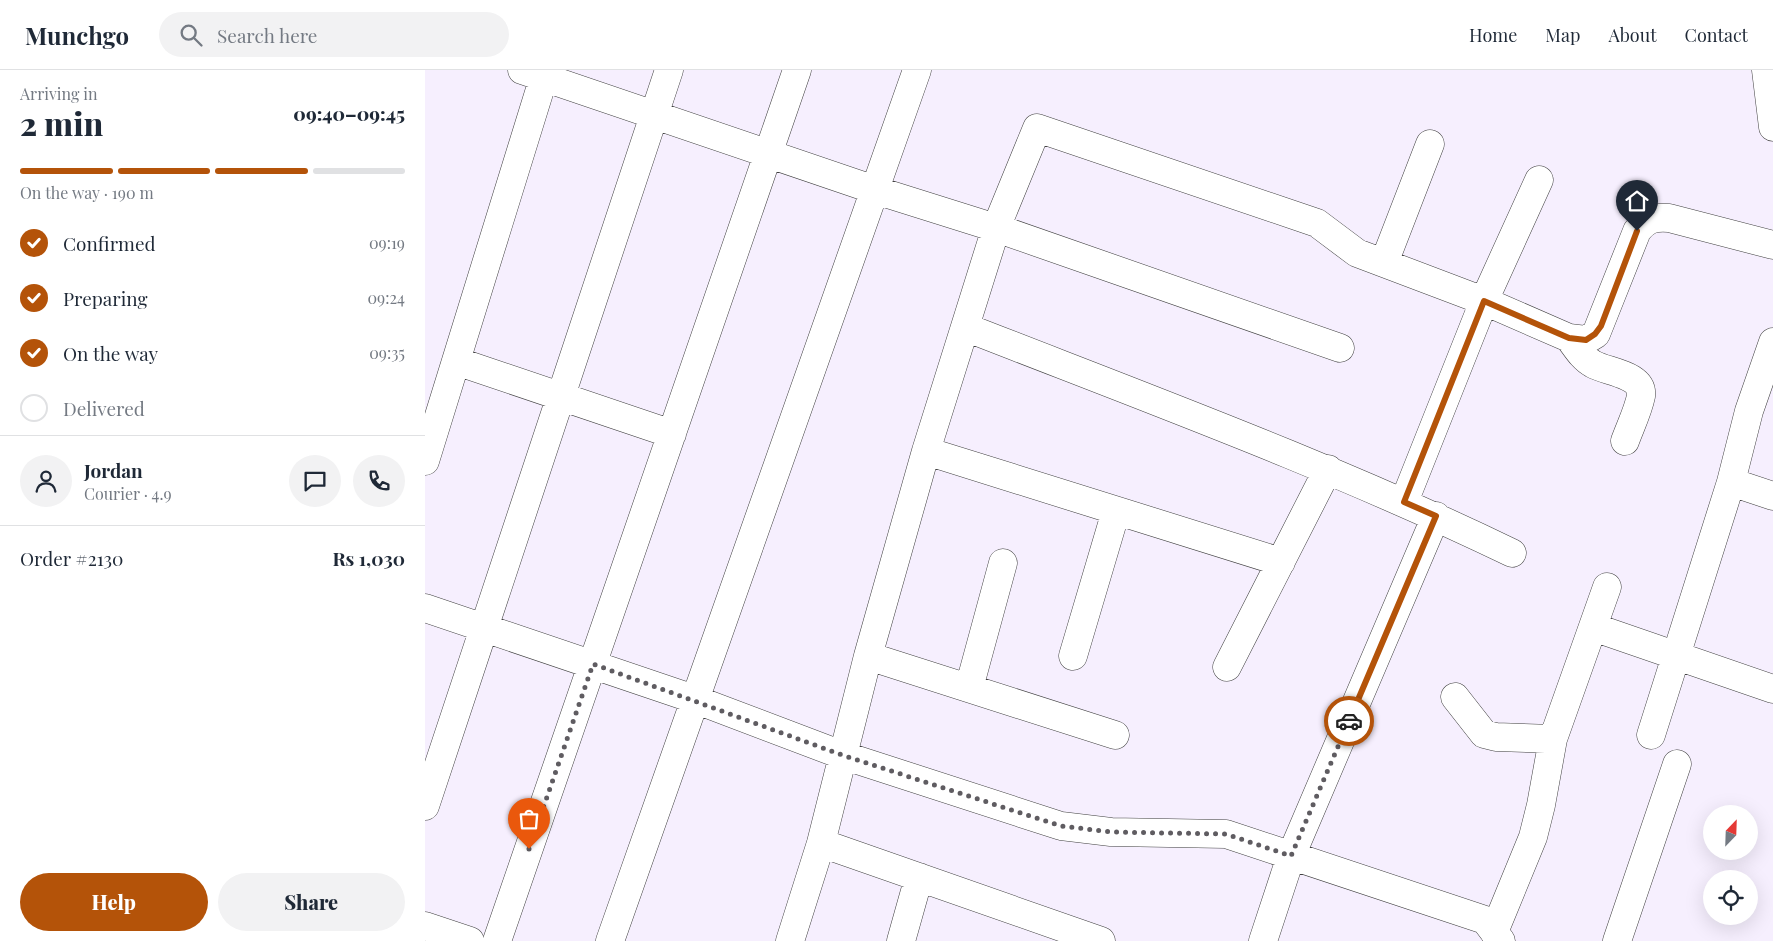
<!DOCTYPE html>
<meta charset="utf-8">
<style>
body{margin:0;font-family:"Playfair Display",serif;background:#f2f2f3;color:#1f2937;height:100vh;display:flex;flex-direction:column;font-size:19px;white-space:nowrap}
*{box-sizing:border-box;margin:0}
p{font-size:16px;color:#747a83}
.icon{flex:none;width:28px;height:28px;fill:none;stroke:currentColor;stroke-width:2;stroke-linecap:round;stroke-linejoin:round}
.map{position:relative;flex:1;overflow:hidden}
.side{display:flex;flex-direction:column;background:#fff;width:425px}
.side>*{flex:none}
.needle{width:32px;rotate:23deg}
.buttons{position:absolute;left:1278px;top:735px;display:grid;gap:10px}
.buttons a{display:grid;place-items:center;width:55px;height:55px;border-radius:50%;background:#fff;box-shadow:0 5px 20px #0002;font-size:25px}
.pin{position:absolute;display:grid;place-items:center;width:42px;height:42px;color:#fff;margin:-51px -21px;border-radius:50% 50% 50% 0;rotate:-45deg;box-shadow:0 0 5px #0007}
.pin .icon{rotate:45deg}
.courier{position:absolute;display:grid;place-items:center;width:50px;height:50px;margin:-25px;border:4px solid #b45309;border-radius:50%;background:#fff;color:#222;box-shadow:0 1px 6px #0007}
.overview em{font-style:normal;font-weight:800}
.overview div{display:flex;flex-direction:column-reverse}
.overview{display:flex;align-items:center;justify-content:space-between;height:85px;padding:0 20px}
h1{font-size:32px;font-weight:800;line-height:38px}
.bar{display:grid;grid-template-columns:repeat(4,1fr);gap:8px 5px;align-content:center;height:60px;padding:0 20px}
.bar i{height:6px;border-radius:4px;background:#e0e1e3}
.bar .active{background:#b45309}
.bar p{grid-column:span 4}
.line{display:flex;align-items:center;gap:12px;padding:0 20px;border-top:1px solid #e0e1e3}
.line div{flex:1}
.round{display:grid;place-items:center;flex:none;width:52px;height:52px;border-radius:26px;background:#f2f2f3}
ol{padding:0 20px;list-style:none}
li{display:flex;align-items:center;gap:15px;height:55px}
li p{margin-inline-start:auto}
li .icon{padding:5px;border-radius:50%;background:#b45309;color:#fff;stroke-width:4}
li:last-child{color:#747a83}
li i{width:28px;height:28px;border:2px solid #e0e1e3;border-radius:50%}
.button{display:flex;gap:10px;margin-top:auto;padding:10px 20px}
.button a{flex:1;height:58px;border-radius:30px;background:#b45309;color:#fff;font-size:20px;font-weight:800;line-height:58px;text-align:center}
.button a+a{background:#f2f2f3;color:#1f2937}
header{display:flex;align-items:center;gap:30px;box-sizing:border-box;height:70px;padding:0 25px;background:#fff;border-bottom:1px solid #e0e1e3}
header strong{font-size:24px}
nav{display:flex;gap:28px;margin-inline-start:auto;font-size:18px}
.search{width:350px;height:45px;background:#f2f2f3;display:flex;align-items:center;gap:12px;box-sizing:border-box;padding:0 18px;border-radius:28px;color:#747a83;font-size:19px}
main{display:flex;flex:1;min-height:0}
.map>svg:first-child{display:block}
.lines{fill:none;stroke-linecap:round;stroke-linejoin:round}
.minor-casing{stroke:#404040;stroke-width:29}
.minor{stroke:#fff;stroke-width:28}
.done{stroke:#5f5c61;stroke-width:5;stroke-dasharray:0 9}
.route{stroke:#b45309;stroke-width:6}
</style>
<header>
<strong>Munchgo</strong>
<div class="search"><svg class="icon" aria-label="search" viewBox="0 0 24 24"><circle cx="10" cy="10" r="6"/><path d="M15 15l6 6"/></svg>Search here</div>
<nav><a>Home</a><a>Map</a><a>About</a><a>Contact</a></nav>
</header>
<main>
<section class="side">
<div class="overview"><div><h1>2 min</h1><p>Arriving in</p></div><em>09:40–09:45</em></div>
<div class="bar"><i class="active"></i><i class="active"></i><i class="active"></i><i></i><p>On the way · 190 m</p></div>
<ol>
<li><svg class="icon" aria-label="check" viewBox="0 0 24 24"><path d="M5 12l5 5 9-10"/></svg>Confirmed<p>09:19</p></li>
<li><svg class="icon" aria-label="check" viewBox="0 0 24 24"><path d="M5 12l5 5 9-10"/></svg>Preparing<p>09:24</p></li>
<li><svg class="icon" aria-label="check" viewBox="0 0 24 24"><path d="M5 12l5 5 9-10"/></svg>On the way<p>09:35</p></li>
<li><i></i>Delivered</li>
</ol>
<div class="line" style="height:90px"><a class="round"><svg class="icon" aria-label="person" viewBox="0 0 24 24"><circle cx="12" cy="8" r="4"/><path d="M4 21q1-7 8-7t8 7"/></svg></a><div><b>Jordan</b><p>Courier · 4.9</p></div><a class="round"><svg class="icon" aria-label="chat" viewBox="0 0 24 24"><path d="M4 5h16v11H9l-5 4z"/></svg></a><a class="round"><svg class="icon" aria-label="phone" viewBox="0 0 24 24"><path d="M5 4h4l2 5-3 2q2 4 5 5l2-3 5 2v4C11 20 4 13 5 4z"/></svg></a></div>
<div class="line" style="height:65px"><div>Order #2130</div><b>Rs 1,030</b></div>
<div class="button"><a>Help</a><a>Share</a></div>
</section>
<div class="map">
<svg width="1348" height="871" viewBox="0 0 1348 871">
<rect width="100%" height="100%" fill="#f6effe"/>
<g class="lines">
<g class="minor-casing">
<path id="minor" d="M97,0L450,120L571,158L612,58L892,153L932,183L1059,231L1144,268L1161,270L1171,264L1212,161C1222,149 1228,147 1244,148L1348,175
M1341,0L1348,57
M959,193L1005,74
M540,257C724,329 909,397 1087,483
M1144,268C1151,277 1157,288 1168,294C1181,302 1219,304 1216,326C1213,341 1205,357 1200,371
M31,291L247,364
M501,381L856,492
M0,391L121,0
M1306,412L1348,426
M979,432L1059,231L1114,110
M0,538L269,629L417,685L636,756L686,762L801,764L1060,850L1076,871
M1168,557L1348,619
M443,586L690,665
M648,586L691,441
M802,597L903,399
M544,618L578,493
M1030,627L1059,664L1071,667L1128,669
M1226,665L1306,412L1324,341L1348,272
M0,736L244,0
M396,773L676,871
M0,856L45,871
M1069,862L1108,767L1116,735L1128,669L1182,517
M72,871L372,0
M185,871L492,0
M365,871L396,773L443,586L501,381L571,158L915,278
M476,871L494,807
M838,871L866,786L1011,446
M1192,871L1252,694"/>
</g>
<use href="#minor" class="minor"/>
</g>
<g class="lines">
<path class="done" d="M104,779L168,594L417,685L636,756L686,762L801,764L866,786L924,651"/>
<path class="route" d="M924,651L1011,446L979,432L1059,231L1144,268L1161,270L1170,264L1176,256L1212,161"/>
</g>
</svg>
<div class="buttons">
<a><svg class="needle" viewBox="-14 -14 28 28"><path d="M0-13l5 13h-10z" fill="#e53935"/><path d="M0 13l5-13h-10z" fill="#747a83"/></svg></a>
<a><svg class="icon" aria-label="locate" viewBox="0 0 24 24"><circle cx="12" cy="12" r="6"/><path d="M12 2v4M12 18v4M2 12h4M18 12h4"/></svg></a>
</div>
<div class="pin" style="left:104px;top:779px;background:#ea580c"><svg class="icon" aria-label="bag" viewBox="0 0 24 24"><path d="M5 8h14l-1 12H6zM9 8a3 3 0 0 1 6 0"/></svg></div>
<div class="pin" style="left:1212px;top:161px;background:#1f2937"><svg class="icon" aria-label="home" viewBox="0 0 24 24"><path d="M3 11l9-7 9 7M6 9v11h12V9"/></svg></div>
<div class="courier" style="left:924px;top:651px"><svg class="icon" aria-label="car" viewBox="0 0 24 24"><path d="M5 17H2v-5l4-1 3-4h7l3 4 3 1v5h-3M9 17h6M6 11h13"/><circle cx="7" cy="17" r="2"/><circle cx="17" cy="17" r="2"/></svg></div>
</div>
</main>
